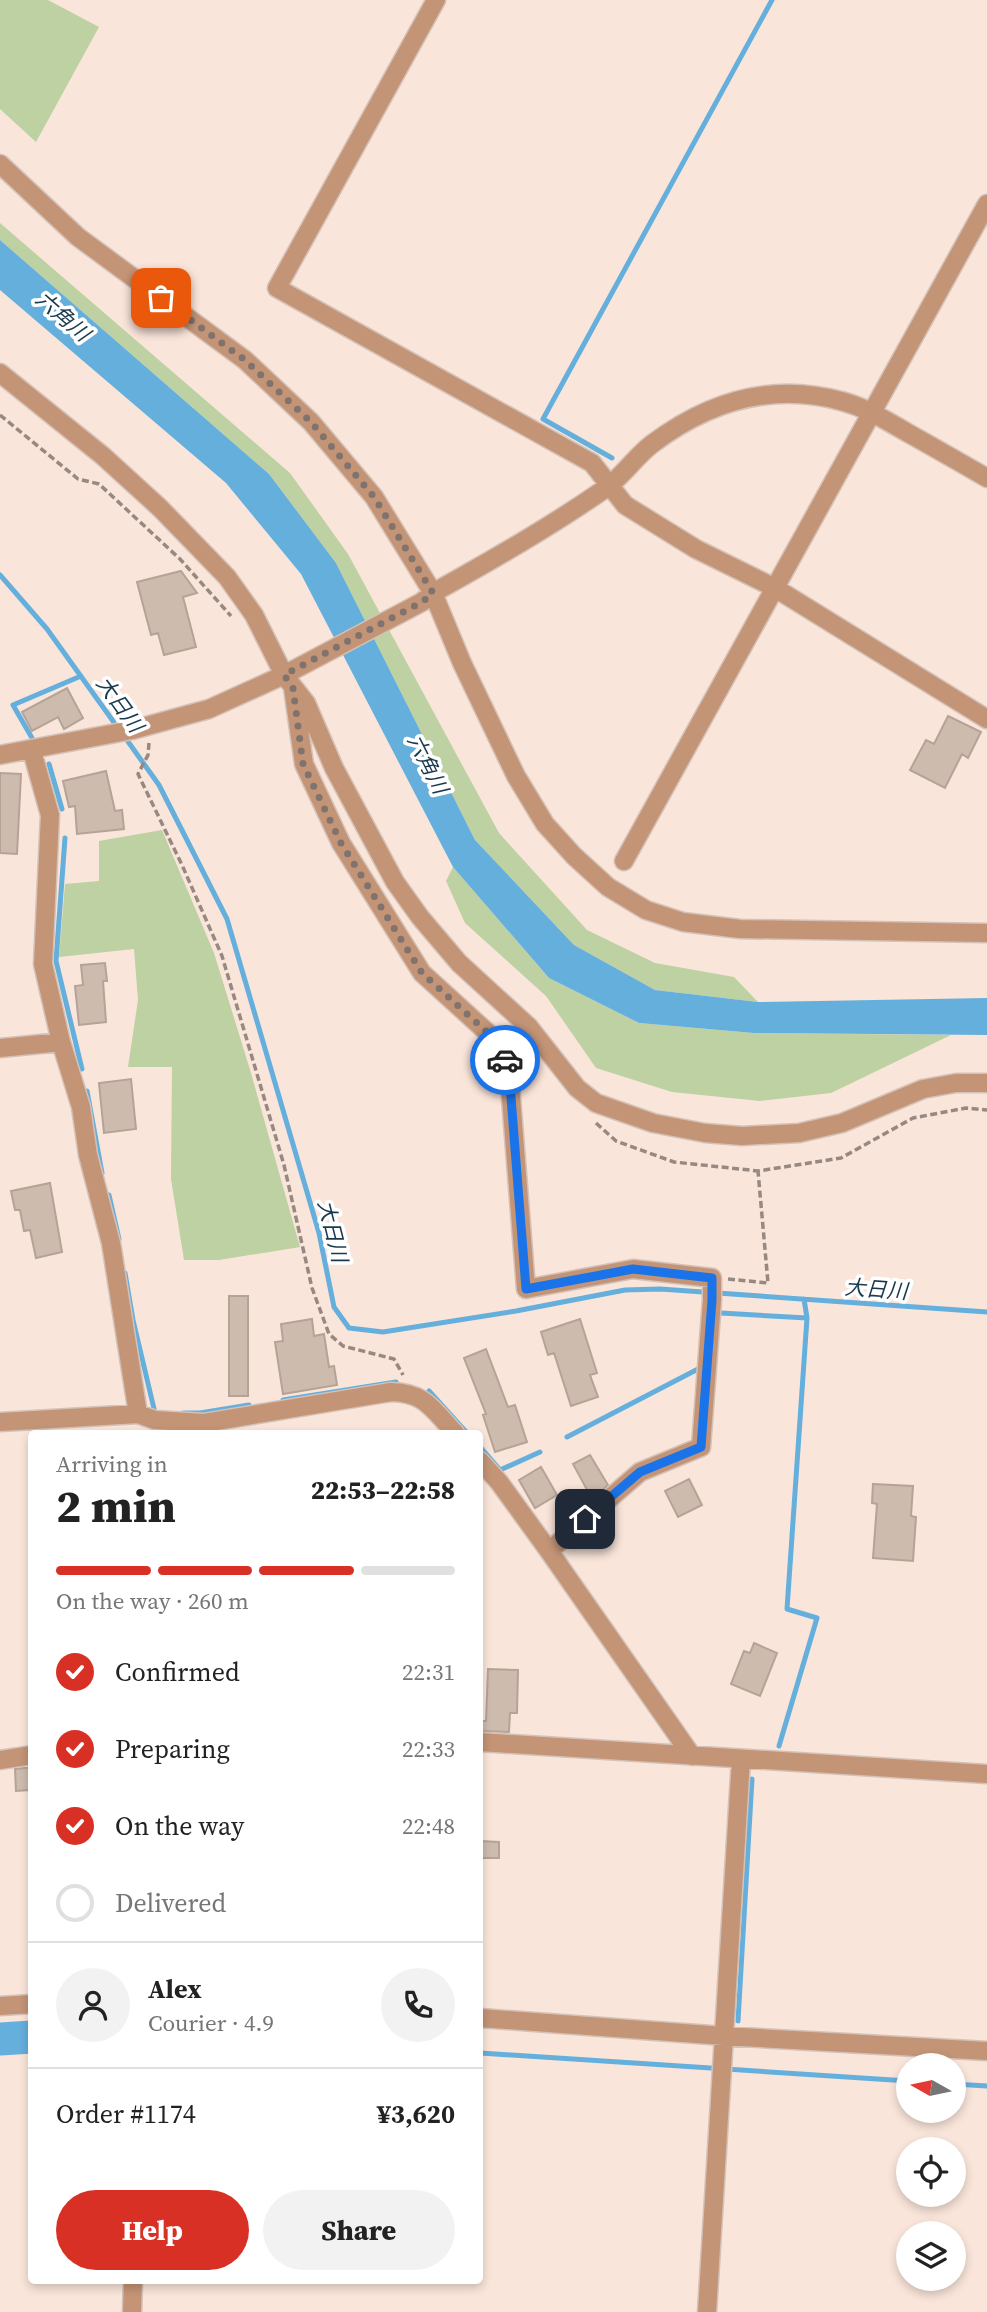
<!DOCTYPE html>
<meta charset="utf-8">
<style>
body{margin:0;font-family:"Source Serif 4","Noto Sans JP",serif;background:#f2f2f2;color:#222;height:100vh;display:flex;flex-direction:column;font-size:26px;white-space:nowrap}
*{box-sizing:border-box;margin:0}
p{font-size:23px;color:#767676}
.icon{flex:none;width:38px;height:38px;fill:none;stroke:currentColor;stroke-width:2;stroke-linecap:round;stroke-linejoin:round}
.map{position:relative;flex:1;overflow:hidden}
.side{position:absolute;left:28px;top:1430px;width:455px;height:854px;display:flex;flex-direction:column;background:#fff;border-radius:7px;box-shadow:0 4px 10px #0003}
.side>*{flex:none}
.needle{width:46px;rotate:279deg}
.tools{position:absolute;left:896px;top:2053px;display:grid;gap:14px}
.tools a{display:grid;place-items:center;width:70px;height:70px;border-radius:50%;background:#fff;box-shadow:0 4px 10px #0003;font-size:35px}
.pin{position:absolute;display:grid;place-items:center;width:60px;height:60px;color:#fff;margin:-30px;border-radius:14px;box-shadow:0 4px 10px #0006}
.courier{position:absolute;display:grid;place-items:center;width:70px;height:70px;margin:-35px;border:5px solid #1a73e8;border-radius:50%;background:#fff;color:#222;box-shadow:0 2px 9px #0007}
.head em{font-style:normal;font-weight:800}
.head div{display:flex;flex-direction:column-reverse}
.head{display:flex;align-items:center;justify-content:space-between;height:119px;padding:0 28px}
h1{font-size:46px;font-weight:800;line-height:52px}
.bar{display:grid;grid-template-columns:repeat(4,1fr);gap:10px 7px;align-content:center;height:84px;padding:0 28px}
.bar i{height:9px;border-radius:5px;background:#e0e0e0}
.bar .active{background:#d93025}
.bar p{grid-column:span 4}
.line{display:flex;align-items:center;gap:18px;padding:0 28px;border-top:2px solid #e0e0e0}
.line div{flex:1}
.round{display:grid;place-items:center;flex:none;width:74px;height:74px;border-radius:37px;background:#f2f2f2}
ol{padding:0 28px;list-style:none}
li{display:flex;align-items:center;gap:21px;height:77px}
li p{margin-inline-start:auto}
li .icon{padding:7px;border-radius:50%;background:#d93025;color:#fff;stroke-width:4}
li:last-child{color:#767676}
li i{width:38px;height:38px;border:4px solid #e0e0e0;border-radius:50%}
.button{display:flex;gap:14px;margin-top:auto;padding:14px 28px}
.button a{flex:1;height:80px;border-radius:42px;background:#d93025;color:#fff;font-size:28px;font-weight:800;line-height:80px;text-align:center}
.button a+a{background:#f2f2f2;color:#222}
.map>svg:first-child{display:block}
.green{fill:#bdd1a2}
.water{fill:#65afdd}
.lines{fill:none;stroke-linecap:round;stroke-linejoin:round}
.stream{stroke:#65afdd;stroke-width:5}
.river{stroke:#65afdd;stroke-width:33}
.building{fill:#cdbbae;stroke:#b5a397;stroke-width:2}
.minor-casing{stroke:#d4c2b8;stroke-width:21}
.path{stroke:#978982;stroke-width:3.5;stroke-dasharray:7 3.5;stroke-linecap:butt}
.minor{stroke:#c49476;stroke-width:18}
.done{stroke:#80736d;stroke-width:7;stroke-dasharray:0 12.6}
.route{stroke:#1a73e8;stroke-width:9}
.labels{text-anchor:middle;dominant-baseline:central;stroke-width:7;stroke-linejoin:round;paint-order:stroke}
.water-label{font-size:21px;font-style:italic;fill:#19394d;stroke:#fff}
</style>
<div class="map">
<svg width="987" height="2312" viewBox="0 0 987 2312">
<rect width="100%" height="100%" fill="#fae5da"/>
<path class="green" d="M0,0H48L99,27L36,142L0,109Z
M0,223L290,473L348,554L499,833L587,930L655,963L734,977L758,1002L655,990L574,945L475,840L336,563L269,474L0,240Z
M162,830L214,953L251,1073L300,1247L219,1260H184L171,1179L172,1067H128L138,1000L134,949L59,957L65,884L99,881V841Z
M453,867L549,978L639,1023L754,1033L951,1035L831,1093L760,1101L672,1092L596,1068L546,996L465,923L446,881Z"/>
<path class="water" d="M0,240L269,474L336,563L475,840L574,945L655,990L758,1002L987,998V1035L754,1033L639,1023L549,978L453,867L301,574L226,483L0,290Z"/>
<g class="lines">
<path class="stream" d="M612,458L543,419L772,0
M0,575L47,629L118,728
M124,736L159,785L227,919L319,1233L334,1307L349,1328L383,1332L516,1311L625,1290L660,1289L987,1312
M32,738L13,705L81,676
M49,764L62,809
M65,838L56,961L82,1069
M87,1091L102,1173
M109,1195L119,1239
M125,1273L133,1320L155,1413H160
M721,1313L807,1318
M429,1391L467,1433
M283,1400L396,1382
M183,1413H200L249,1405
M567,1437L700,1368V1363
M480,1447L500,1470L540,1452
M779,1746L817,1618L787,1609L807,1318L804,1299
M738,2021L752,1779
M480,2053L908,2081
M954,2084L987,2086"/>
<path class="river" d="M0,2039L32,2037"/>
</g>
<path class="building" d="M181,571L197,593L183,597L196,647L164,655L158,633L151,635L137,582Z
M67,688L83,718L64,729L58,717L32,731L22,712Z
M948,716L981,732L968,758L962,754L945,788L910,770L926,740L934,744Z
M106,771L115,811L122,810L124,829L77,834L75,806L69,807L63,781Z
M0,773L21,774L17,854L0,853Z
M105,963L107,981H103L106,1022L79,1025L75,986L83,985L81,965Z
M131,1079L136,1129L104,1133L99,1083Z
M50,1183L62,1252L36,1258L30,1230L24,1231L20,1210H15L11,1191Z
M229,1296H248V1396H229Z
M312,1319L314,1336L324,1334L329,1367L334,1366L337,1385L283,1394L275,1342L283,1341L281,1324Z
M580,1319L597,1373L590,1375L598,1397L571,1406L554,1353L548,1355L541,1332Z
M486,1349L508,1407L515,1405L527,1442L495,1452L483,1415L486,1414L464,1358Z
M590,1455L608,1485L592,1499L573,1464Z
M541,1467L557,1495L535,1508L519,1480Z
M689,1479L702,1505L678,1517L665,1491Z
M873,1484L913,1486L911,1516L916,1517L913,1561L873,1558L877,1504L872,1503Z
M754,1643L777,1653L760,1696L731,1684L744,1651L750,1653Z
M488,1669L518,1670L517,1713H510L509,1732L480,1731V1721H486Z
M25,1768H30V1790L16,1791L15,1769Z
M480,1841L499,1842V1858H480Z"/>
<g class="lines">
<g class="minor-casing">
<path id="minor" d="M436,0L277,288L592,463L625,505L696,549L775,588L987,719
M0,164L78,237L245,360L311,422L374,497L433,593L462,663L516,776L545,824L574,856L608,887L646,910L683,922L740,929L987,933
M0,373L103,456L160,508L227,577L254,615L284,675L306,703L334,768L395,882L420,917L459,963L529,1027L577,1088L596,1103L653,1123L705,1133L742,1136L799,1133L842,1123L923,1089L956,1083H987
M293,688L304,764L341,843L422,973L499,1043L509,1072L526,1289L633,1269L712,1278V1300L701,1447L640,1472L549,1551
M32,751L50,815L43,964L61,1042L81,1107L88,1155L111,1243L138,1414
M0,755L132,730L209,709L284,675L422,602L433,593C492,560 550,527 606,488C623,476 635,457 652,444C709,401 771,382 841,401C865,407 887,421 908,433C935,448 961,463 987,478
M624,861L987,204
M0,1048L61,1042
M0,1422L138,1414L155,1420L204,1423L391,1392C426,1393 432,1409 455,1433
M480,1461L499,1482L549,1551L692,1756
M480,1742L987,1774
M0,1760L32,1755
M0,2006L32,2004
M480,2018L724,2036L987,2051
M132,2312L133,2280
M707,2312L741,1759"/>
</g>
<path class="path" d="M0,415L78,479L99,484L180,559L231,616
M149,743L148,755L138,774L182,865L222,956L284,1165L312,1288L329,1334L343,1346L394,1359L403,1375
M596,1123L616,1141L674,1162L758,1171L841,1158L913,1118L966,1108L987,1110
M728,1279L768,1283L758,1171"/>
<use href="#minor" class="minor"/>
</g>
<g class="lines">
<path class="done" d="M161,298L245,360L311,422L374,497L433,593L422,602L284,675L293,688L303,764L341,843L422,973L499,1043L505,1060"/>
<path class="route" d="M505,1060L509,1072L526,1289L633,1269L712,1278V1300L701,1447L640,1472L585,1519"/>
</g>
<g class="labels">
<g class="water-label">
<text transform="translate(63 316) rotate(41)">六角川</text>
<text transform="translate(120 704) rotate(54)">大日川</text>
<text transform="translate(428 764) rotate(63)">六角川</text>
<text transform="translate(333 1231) rotate(76)">大日川</text>
<text transform="translate(876 1289) rotate(4)">大日川</text>
</g>
</g>
</svg>
<div class="tools">
<a><svg class="needle" viewBox="-14 -14 28 28"><path d="M0-13l5 13h-10z" fill="#e53935"/><path d="M0 13l5-13h-10z" fill="#767676"/></svg></a>
<a><svg class="icon" aria-label="locate" viewBox="0 0 24 24"><circle cx="12" cy="12" r="6"/><path d="M12 2v4M12 18v4M2 12h4M18 12h4"/></svg></a>
<a><svg class="icon" aria-label="layers" viewBox="0 0 24 24"><path d="M12 4l9 5-9 5-9-5zM3 14l9 5 9-5"/></svg></a>
</div>
<div class="pin" style="left:161px;top:298px;background:#ea580c"><svg class="icon" aria-label="bag" viewBox="0 0 24 24"><path d="M5 8h14l-1 12H6zM9 8a3 3 0 0 1 6 0"/></svg></div>
<div class="pin" style="left:585px;top:1519px;background:#1f2937"><svg class="icon" aria-label="home" viewBox="0 0 24 24"><path d="M3 11l9-7 9 7M6 9v11h12V9"/></svg></div>
<div class="courier" style="left:505px;top:1060px"><svg class="icon" aria-label="car" viewBox="0 0 24 24"><path d="M5 17H2v-5l4-1 3-4h7l3 4 3 1v5h-3M9 17h6M6 11h13"/><circle cx="7" cy="17" r="2"/><circle cx="17" cy="17" r="2"/></svg></div>
<section class="side">
<div class="head"><div><h1>2 min</h1><p>Arriving in</p></div><em>22:53–22:58</em></div>
<div class="bar"><i class="active"></i><i class="active"></i><i class="active"></i><i></i><p>On the way · 260 m</p></div>
<ol>
<li><svg class="icon" aria-label="check" viewBox="0 0 24 24"><path d="M5 12l5 5 9-10"/></svg>Confirmed<p>22:31</p></li>
<li><svg class="icon" aria-label="check" viewBox="0 0 24 24"><path d="M5 12l5 5 9-10"/></svg>Preparing<p>22:33</p></li>
<li><svg class="icon" aria-label="check" viewBox="0 0 24 24"><path d="M5 12l5 5 9-10"/></svg>On the way<p>22:48</p></li>
<li><i></i>Delivered</li>
</ol>
<div class="line" style="height:126px"><a class="round"><svg class="icon" aria-label="person" viewBox="0 0 24 24"><circle cx="12" cy="8" r="4"/><path d="M4 21q1-7 8-7t8 7"/></svg></a><div><b>Alex</b><p>Courier · 4.9</p></div><a class="round"><svg class="icon" aria-label="phone" viewBox="0 0 24 24"><path d="M5 4h4l2 5-3 2q2 4 5 5l2-3 5 2v4C11 20 4 13 5 4z"/></svg></a></div>
<div class="line" style="height:91px"><div>Order #1174</div><b>¥3,620</b></div>
<div class="button"><a>Help</a><a>Share</a></div>
</section>
</div>
